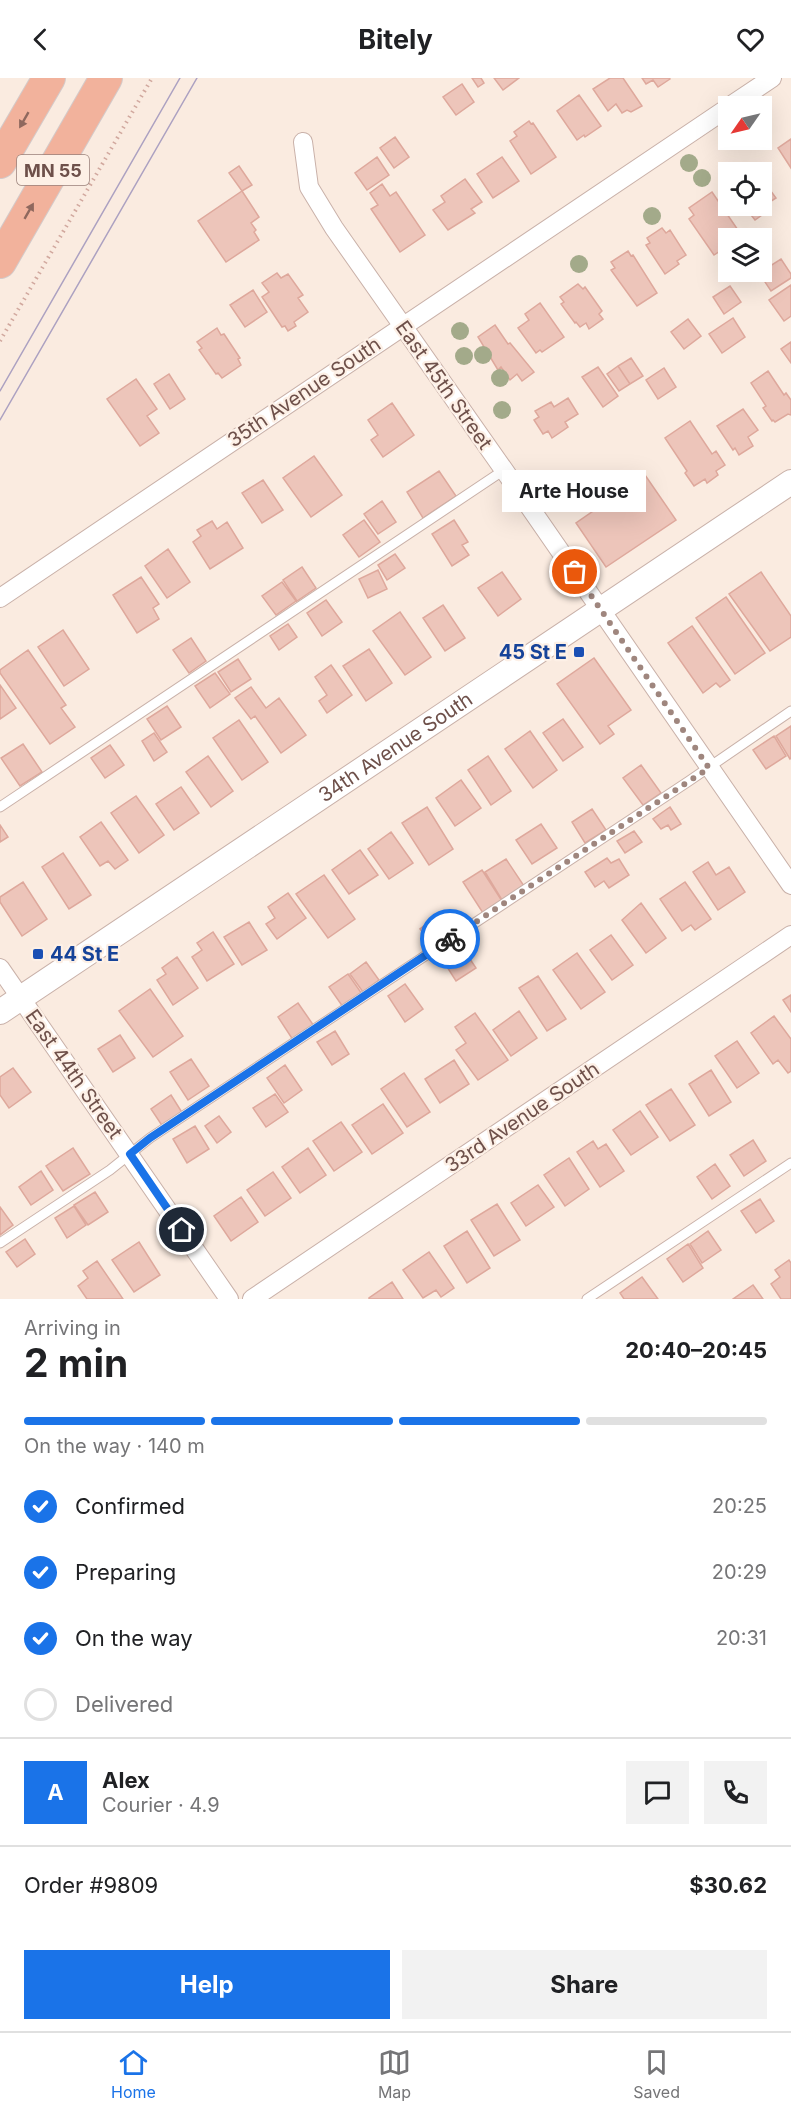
<!DOCTYPE html>
<meta charset="utf-8">
<style>
body{margin:0;font-family:Inter,sans-serif;background:#f2f2f2;color:#202124;height:100vh;display:flex;flex-direction:column;font-size:22px;white-space:nowrap}
*{box-sizing:border-box;margin:0}
p{font-size:20px;color:#757577}
.icon{flex:none;width:33px;height:33px;fill:none;stroke:currentColor;stroke-width:2;stroke-linecap:round;stroke-linejoin:round}
.map{position:relative;height:1221px;overflow:hidden}
.drawer{display:flex;flex-direction:column;background:#fff;flex:1}
.drawer>*{flex:none}
.needle{width:39px;rotate:236deg}
.buttons{position:absolute;left:718px;top:18px;display:grid;gap:12px}
.buttons a{display:grid;place-items:center;width:54px;height:54px;border-radius:0px;background:#fff;box-shadow:0 6px 24px #0002;font-size:30px}
.pin{position:absolute;display:grid;place-items:center;width:51px;height:51px;color:#fff;margin:-26px;border:3px solid #fff;border-radius:50%;box-shadow:0 2px 6px #0007}
.courier{position:absolute;display:grid;place-items:center;width:60px;height:60px;margin:-30px;border:4px solid #1a73e8;border-radius:50%;background:#fff;color:#222;box-shadow:0 2px 8px #0007}
.bubble{position:absolute;height:42px;border-radius:0px;background:#fff;box-shadow:0 6px 24px #0002;font-size:20px;font-weight:700;line-height:42px;text-align:center}
.overview em{font-style:normal;font-weight:700}
.overview div{display:flex;flex-direction:column-reverse}
.overview{display:flex;align-items:center;justify-content:space-between;height:102px;padding:0 24px}
h1{font-size:39px;font-weight:700;line-height:45px}
.bar{display:grid;grid-template-columns:repeat(4,1fr);gap:9px 6px;align-content:center;height:72px;padding:0 24px}
.bar i{height:8px;border-radius:4px;background:#e0e0e0}
.bar .selected{background:#1a73e8}
.bar p{grid-column:span 4}
.line{display:flex;align-items:center;gap:15px;padding:0 24px;border-top:2px solid #e0e0e0}
.line div{flex:1}
.round{display:grid;place-items:center;flex:none;width:63px;height:63px;border-radius:0px;background:#f2f2f2}
ol{padding:0 24px;list-style:none}
li{display:flex;align-items:center;gap:18px;height:66px}
li p{margin-inline-start:auto}
li .icon{padding:6px;border-radius:50%;background:#1a73e8;color:#fff;stroke-width:4}
li:last-child{color:#757577}
li i{width:33px;height:33px;border:3px solid #e0e0e0;border-radius:50%}
.cta{display:flex;gap:12px;margin-top:auto;padding:12px 24px}
.cta a{flex:1;height:69px;border-radius:0px;background:#1a73e8;color:#fff;font-size:24px;font-weight:700;line-height:69px;text-align:center}
.cta a+a{background:#f2f2f2;color:#202124}
header{display:flex;justify-content:space-between;align-items:center;height:78px;padding:0 24px;background:#fff;font-size:27px;font-weight:700}
.menu{display:flex;justify-content:space-around;align-items:center;height:84px;border-top:2px solid #e0e0e0;background:#fff;font-size:16px;color:#757577}
.menu a{display:grid;justify-items:center;gap:3px}
.menu .selected{color:#1a73e8}
.map>svg:first-child{display:block}
.building{fill:#edc5ba;stroke:#dea89c;stroke-width:1.5}
.lines{fill:none;stroke-linecap:round;stroke-linejoin:round}
.service-casing{stroke:#c9b1a9;stroke-width:11}
.minor-casing{stroke:#c9b1a9;stroke-width:20}
.tertiary-casing{stroke:#c9b1a9;stroke-width:26}
.trunk-casing{stroke:#d4cac9;stroke-width:34}
.path{stroke:#d1a89e;stroke-width:4;stroke-dasharray:1.5 4.5;stroke-linecap:butt}
.service{stroke:#fff;stroke-width:9}
.minor{stroke:#fff;stroke-width:18}
.tertiary{stroke:#fff;stroke-width:24}
.trunk{stroke:#f2b29c;stroke-width:32}
.tram{stroke:#aca1c1;stroke-width:1.5}
.tree{fill:#a3aa8a}
.oneway{fill:#8f685e}
.done{stroke:#9f867e;stroke-width:6;stroke-dasharray:0 10.8}
.route{stroke:#1a73e8;stroke-width:8}
.transit-dot{fill:#1a4fb4;stroke:#fdf0e6;stroke-width:2}
.labels{text-anchor:middle;dominant-baseline:central;stroke-width:4.5;stroke-linejoin:round;paint-order:stroke}
.shield{fill:#fdf0e6;stroke:#998079;stroke-width:1.5}
.shield-label{font-size:18px;font-weight:bold;fill:#6e504a}
.street-label{font-size:20px;fill:#6e504a;stroke:#fdf0e6}
.transit-label{font-size:20px;font-weight:bold;fill:#164399;stroke:#fdf0e6;text-anchor:end}
</style>
<header><svg class="icon" aria-label="back" viewBox="0 0 24 24"><path d="M15 5l-7 7 7 7"/></svg>Bitely<svg class="icon" aria-label="heart" viewBox="0 0 24 24"><path d="M12 20l-8-8c-3-5 5-10 8-4 3-6 11-1 8 4z"/></svg></header>
<div class="map">
<svg width="791" height="1221" viewBox="0 0 791 1221">
<rect width="100%" height="100%" fill="#faebe0"/>
<path class="building" d="M472,0H481L484,5L478,9Z
M494,0H519L503,12Z
M610,0H623L642,28L631,34L627,32L622,35L616,26L608,33L593,11Z
M642,0H669L670,1L658,9L653,2L646,6Z
M462,6L474,24L456,37L443,19Z
M579,17L601,48L585,59L584,57L577,62L557,33Z
M529,43L531,46L533,45L556,79L531,96L510,63L517,58L514,54Z
M395,59L409,79L394,90L380,70Z
M791,61V90L778,70Z
M377,79L389,97L367,112L355,95Z
M502,79L519,103L493,120L477,96Z
M239,88L252,107L242,113L229,95Z
M465,101L482,124L471,131L475,135L448,152L433,132L445,124L441,118Z
M762,101L776,120L765,127L769,132L755,142L744,128H762Z
M382,106L390,118L396,114L425,157L400,174L371,131L378,127L370,115Z
M242,113L259,139L251,145L256,152L254,154L259,162L226,184L198,143Z
M712,114L742,158L738,160H729V167L714,177L689,141L694,137L689,130Z
M662,150L666,155L670,152L686,177L677,183L679,186L665,196L646,167L650,165L647,160Z
M628,173L631,178L633,177L657,215L637,228L611,192L615,190L611,184Z
M781,181L791,196V200L771,213L759,195Z
M277,195L281,200L288,196L303,217L298,220L308,234L294,244L296,248L288,253L285,248L282,249L262,219L269,214L262,205Z
M578,206L583,211L585,209L602,233L599,236L603,241L589,251L586,245L580,249L576,244L575,245L561,226L564,224L560,219Z
M791,207V238L784,243L769,222Z
M730,208L741,224L724,236L713,219Z
M253,212L267,234L245,249L230,227Z
M540,225L564,259L542,274L540,272L536,275L518,250L529,242L525,236Z
M733,240L745,259L722,275L709,256Z
M688,241L701,258L684,271L671,254Z
M495,247L508,266L510,265L534,294L522,303L517,296L510,302L501,289L498,292L478,259Z
M217,250L221,257L224,256L240,280L238,281L241,287L222,300L218,295L216,296L199,272L202,270L197,264Z
M791,264V285L781,271Z
M631,280L643,298L630,306L618,288Z
M618,288L630,306L619,313L607,296Z
M598,289L618,318L603,329L582,299Z
M664,290L676,309L658,321L646,302Z
M768,293L784,317L786,315L791,322V337L788,336L775,344L773,342L772,343L763,330L766,328L751,305Z
M169,296L185,321L170,331L154,306Z
M136,301L157,331L147,338L159,355L140,368L107,321Z
M568,320L578,336L565,344L568,349L552,360L548,353L543,356L534,342L539,339L535,333L551,324L554,329Z
M392,325L414,357L383,379L371,362L378,357L368,342Z
M743,331L758,352L748,359L753,368L739,377L735,370L733,372L717,348Z
M690,343L712,376L716,373L725,387L716,393L718,397L707,405L705,401L694,408L685,395L687,393L665,360Z
M314,378L342,417L311,439L283,400Z
M439,393L456,418L423,440L407,414Z
M645,397L676,442L606,489L576,445Z
M263,402L283,432L262,445L242,415Z
M382,423L396,444L378,456L364,436Z
M364,442L380,464L359,479L343,457Z
M454,442L468,464L462,467L469,477L452,488L432,456Z
M212,443L217,451L227,444L243,470L210,491L193,464L201,458L197,452Z
M168,471L190,504L167,520L145,488Z
M395,476L405,490L387,502L378,487Z
M302,489L316,510L297,523L283,502Z
M378,492L387,511L368,520L359,501Z
M502,494L521,521L498,538L478,510Z
M761,494L791,538V559L770,573L729,516Z
M141,499L159,526L153,530L159,541L137,555L113,517Z
M282,504L296,523L276,537L262,518Z
M726,519L765,575L735,596L696,540Z
M326,522L342,544L322,558L307,535Z
M443,527L465,560L445,573L423,540Z
M400,534L431,579L405,597L373,553Z
M288,546L297,559L279,572L270,558Z
M692,548L730,602L720,609L716,605L703,615L668,565Z
M63,552L89,591L64,608L38,569Z
M191,560L206,583L189,595L173,572Z
M369,571L392,605L366,623L343,588Z
M28,572L66,627L61,630L75,649L50,666L0,595V592Z
M594,580L631,632L608,648L614,656L600,666L557,606Z
M238,581L251,601L231,614L218,594Z
M331,587L352,617L327,635L319,623L327,617L315,599Z
M215,595L230,616L210,630L195,608Z
M0,607L16,630L0,641Z
M251,609L266,630L279,620L306,657L281,675L255,638L251,641L235,620Z
M167,628L181,649L161,662L147,641Z
M563,641L583,669L563,683L543,655Z
M239,642L268,684L242,702L213,660Z
M791,648V680L790,681L776,658Z
M530,653L557,692L533,710L505,671Z
M154,655L167,674L154,683L142,663Z
M774,658L786,678L766,691L753,672Z
M23,666L42,694L20,708L1,680Z
M110,667L124,687L105,700L91,680Z
M208,678L233,713L211,729L186,694Z
M488,678L511,713L491,727L468,692Z
M641,687L661,715L643,727L623,700Z
M461,702L481,730L455,748L436,720Z
M181,709L199,735L174,752L156,726Z
M136,718L164,757L139,775L111,735Z
M427,729L453,771L429,787L402,745Z
M670,729L681,746L671,752L668,747L661,751L653,741Z
M592,731L606,752L585,765L572,744Z
M101,744L128,782L115,791L108,783L100,788L80,759Z
M541,746L557,770L532,786L516,762Z
M0,747L8,759L0,764Z
M634,753L642,764L625,775L617,763Z
M391,754L413,785L389,801L368,771Z
M360,772L378,797L349,816L332,792Z
M63,775L91,817L69,831L42,789Z
M607,780L611,785L619,781L629,797L609,810L604,803L595,809L585,794Z
M506,781L524,808L502,822L485,794Z
M708,784L716,797L729,789L745,814L718,832L693,794Z
M482,792L502,823L483,835L463,804Z
M324,797L355,841L328,860L296,816Z
M23,804L47,841L22,858L0,824V819Z
M685,804L711,841L695,852L691,847L682,853L660,821Z
M288,815L306,840L277,861L266,846L275,840L268,829Z
M641,825L666,860L646,875L622,842Z
M438,837L452,857L434,870L420,851Z
M249,844L267,872L242,887L224,859Z
M213,854L234,886L207,903L192,879L202,872L197,865Z
M611,857L633,887L612,902L590,872Z
M462,869L476,890L456,903L442,881Z
M577,875L605,914L581,931L553,892Z
M177,879L198,910L173,927L157,902L166,896L162,890Z
M366,884L379,902L363,914L350,896Z
M348,896L362,916L343,929L329,909Z
M538,898L566,941L547,953L519,910Z
M405,906L423,931L405,944L388,918Z
M150,911L183,958L153,979L119,933Z
M791,917V934L783,922Z
M298,925L314,948L293,962L278,939Z
M519,933L537,960L511,978L493,952Z
M475,935L508,982L478,1002L456,972L466,965L455,949Z
M774,938L791,961V993L788,995L778,982L773,986L751,955Z
M335,953L349,976L332,987L317,964Z
M120,957L135,980L113,994L98,971Z
M737,963L759,995L737,1010L715,978Z
M191,981L209,1008L188,1022L170,994Z
M454,982L469,1006L440,1025L425,1001Z
M285,987L302,1012L284,1025L267,1000Z
M13,990L31,1014L9,1030L0,1017V999Z
M711,992L731,1024L709,1038L689,1006Z
M404,995L430,1034L407,1049L381,1011Z
M671,1011L695,1047L670,1063L646,1027Z
M275,1016L288,1034L266,1049L253,1030Z
M171,1017L183,1036L163,1049L151,1031Z
M383,1026L403,1055L372,1076L352,1047Z
M640,1033L658,1059L631,1077L613,1052Z
M219,1038L231,1054L217,1065L205,1048Z
M341,1044L362,1074L334,1093L313,1063Z
M195,1048L209,1071L187,1085L173,1061Z
M753,1062L766,1083L744,1098L730,1077Z
M593,1063L598,1071L606,1066L624,1093L600,1109L577,1074Z
M73,1070L90,1096L63,1113L46,1088Z
M308,1070L326,1097L300,1115L282,1089Z
M569,1080L589,1111L565,1128L544,1097Z
M715,1086L730,1108L712,1121L697,1099Z
M41,1093L53,1112L31,1127L19,1109Z
M273,1094L291,1120L265,1138L247,1112Z
M538,1107L554,1129L526,1148L511,1125Z
M95,1114L108,1134L88,1147L74,1127Z
M241,1119L258,1144L231,1163L214,1138Z
M760,1121L774,1143L756,1155L741,1133Z
M497,1126L520,1162L494,1178L471,1142Z
M74,1128L86,1147L67,1160L55,1140Z
M0,1129L13,1147L0,1157Z
M467,1153L490,1190L467,1205L444,1168Z
M708,1153L721,1172L702,1185L690,1166Z
M25,1161L35,1176L17,1189L6,1174Z
M139,1164L160,1197L134,1214L112,1182Z
M688,1166L703,1190L683,1204L667,1181Z
M429,1174L454,1210L441,1219L436,1212L423,1220L403,1192Z
M789,1182L791,1185V1221H781L771,1206L780,1199L775,1192Z
M97,1183L123,1221H87L78,1208L88,1200L83,1193Z
M642,1199L658,1221H624L620,1215Z
M392,1204L403,1221H369V1220Z
M753,1207L763,1221H733Z"/>
<g class="lines">
<g class="service-casing">
<path id="service" d="M0,729L504,392
M0,1165L110,1092L150,1060L689,703L791,633
M587,1221L791,1085"/>
</g>
<g class="minor-casing">
<path id="minor" d="M730,28L772,0
M303,64L309,109L334,150L504,392L791,807
M0,520L729,29
M0,890L229,1221
M252,1221L791,857"/>
</g>
<g class="tertiary-casing">
<g id="tertiary">
<path id="s1" d="M0,934L791,404"/>
</g>
</g>
<g class="trunk-casing">
<path id="trunk" d="M0,84L49,0
M0,184L106,0"/>
</g>
<path class="path" d="M0,263L152,0"/>
<use href="#service" class="service"/>
<use href="#minor" class="minor"/>
<use href="#tertiary" class="tertiary"/>
<use href="#trunk" class="trunk"/>
<path class="tram" d="M0,313L180,0
M0,342L197,0"/>
</g>
<g class="tree">
<circle cx="689" cy="85" r="9"/>
<circle cx="702" cy="100" r="9"/>
<circle cx="652" cy="138" r="9"/>
<circle cx="579" cy="186" r="9"/>
<circle cx="460" cy="253" r="9"/>
<circle cx="483" cy="277" r="9"/>
<circle cx="464" cy="278" r="9"/>
<circle cx="500" cy="300" r="9"/>
<circle cx="502" cy="332" r="9"/>
</g>
<defs><path id="oneway-solid" d="M-6-.8H1V-3.2L6.5 0L1 3.2V.8H-6Z" transform="scale(1.5)"/></defs>
<g class="oneway">
<use href="#oneway-solid" transform="translate(24 42) rotate(120)"/>
<use href="#oneway-solid" transform="translate(29 133) rotate(-60)"/>
</g>
<g class="lines">
<path class="done" d="M450,861L709,690L575,494"/>
<path class="route" d="M182,1152L130,1076L150,1060L450,861"/>
</g>
<g class="transit-dot">
<rect x="573" y="568" width="12" height="12" rx="3"/>
<rect x="32" y="870" width="12" height="12" rx="3"/>
</g>
<g class="labels">
<rect class="shield" x="17" y="77" width="72" height="30" rx="4.5"/>
<g class="shield-label">
<text x="53" y="92">MN 55</text>
</g>
<g class="street-label">
<text transform="translate(444 307) rotate(55)">East 45th Street</text>
<text transform="translate(304 314) rotate(-34)">35th Avenue South</text>
<text stroke="none"><textPath href="#s1" startOffset="476">34th Avenue South</textPath></text>
<text transform="translate(74 996) rotate(55)">East 44th Street</text>
<text transform="translate(522 1039) rotate(-34)">33rd Avenue South</text>
</g>
<g class="transit-label">
<text x="567" y="574">45 St E</text>
<text x="50" y="876" text-anchor="start">44 St E</text>
</g>
</g>
</svg>
<div class="buttons">
<a><svg class="needle" viewBox="-14 -14 28 28"><path d="M0-13l5 13h-10z" fill="#e53935"/><path d="M0 13l5-13h-10z" fill="#757577"/></svg></a>
<a><svg class="icon" aria-label="locate" viewBox="0 0 24 24"><circle cx="12" cy="12" r="6"/><path d="M12 2v4M12 18v4M2 12h4M18 12h4"/></svg></a>
<a><svg class="icon" aria-label="layers" viewBox="0 0 24 24"><path d="M12 4l9 5-9 5-9-5zM3 14l9 5 9-5"/></svg></a>
</div>
<div class="pin" style="left:575px;top:494px;background:#ea580c"><svg class="icon" aria-label="bag" viewBox="0 0 24 24"><path d="M5 8h14l-1 12H6zM9 8a3 3 0 0 1 6 0"/></svg></div>
<div class="pin" style="left:182px;top:1152px;background:#1f2937"><svg class="icon" aria-label="home" viewBox="0 0 24 24"><path d="M3 11l9-7 9 7M6 9v11h12V9"/></svg></div>
<div class="courier" style="left:450px;top:861px"><svg class="icon" aria-label="bike" viewBox="0 0 24 24"><circle cx="6" cy="16" r="4"/><circle cx="18" cy="16" r="4"/><path d="M6 16l4-8h5l3 8M10 8l3 8H6M13 5h3"/></svg></div>
<div class="bubble" style="left:502px;top:392px;width:144px">Arte House</div>
</div>
<section class="drawer">
<div class="overview"><div><h1>2 min</h1><p>Arriving in</p></div><em>20:40–20:45</em></div>
<div class="bar"><i class="selected"></i><i class="selected"></i><i class="selected"></i><i></i><p>On the way · 140 m</p></div>
<ol>
<li><svg class="icon" aria-label="check" viewBox="0 0 24 24"><path d="M5 12l5 5 9-10"/></svg>Confirmed<p>20:25</p></li>
<li><svg class="icon" aria-label="check" viewBox="0 0 24 24"><path d="M5 12l5 5 9-10"/></svg>Preparing<p>20:29</p></li>
<li><svg class="icon" aria-label="check" viewBox="0 0 24 24"><path d="M5 12l5 5 9-10"/></svg>On the way<p>20:31</p></li>
<li><i></i>Delivered</li>
</ol>
<div class="line" style="height:108px"><b class="round" style="background:#1a73e8;color:#fff">A</b><div><b>Alex</b><p>Courier · 4.9</p></div><a class="round"><svg class="icon" aria-label="chat" viewBox="0 0 24 24"><path d="M4 5h16v11H9l-5 4z"/></svg></a><a class="round"><svg class="icon" aria-label="phone" viewBox="0 0 24 24"><path d="M5 4h4l2 5-3 2q2 4 5 5l2-3 5 2v4C11 20 4 13 5 4z"/></svg></a></div>
<div class="line" style="height:78px"><div>Order #9809</div><b>$30.62</b></div>
<div class="cta"><a>Help</a><a>Share</a></div>
</section>
<nav class="menu">
<a class="selected"><svg class="icon" aria-label="home" viewBox="0 0 24 24"><path d="M3 11l9-7 9 7M6 9v11h12V9"/></svg>Home</a>
<a><svg class="icon" aria-label="map" viewBox="0 0 24 24"><path d="M3 6l6-2 6 2 6-2v14l-6 2-6-2-6 2zM9 4v14M15 6v14"/></svg>Map</a>
<a><svg class="icon" aria-label="saved" viewBox="0 0 24 24"><path d="M7 4h10v16l-5-4-5 4z"/></svg>Saved</a>
</nav>
